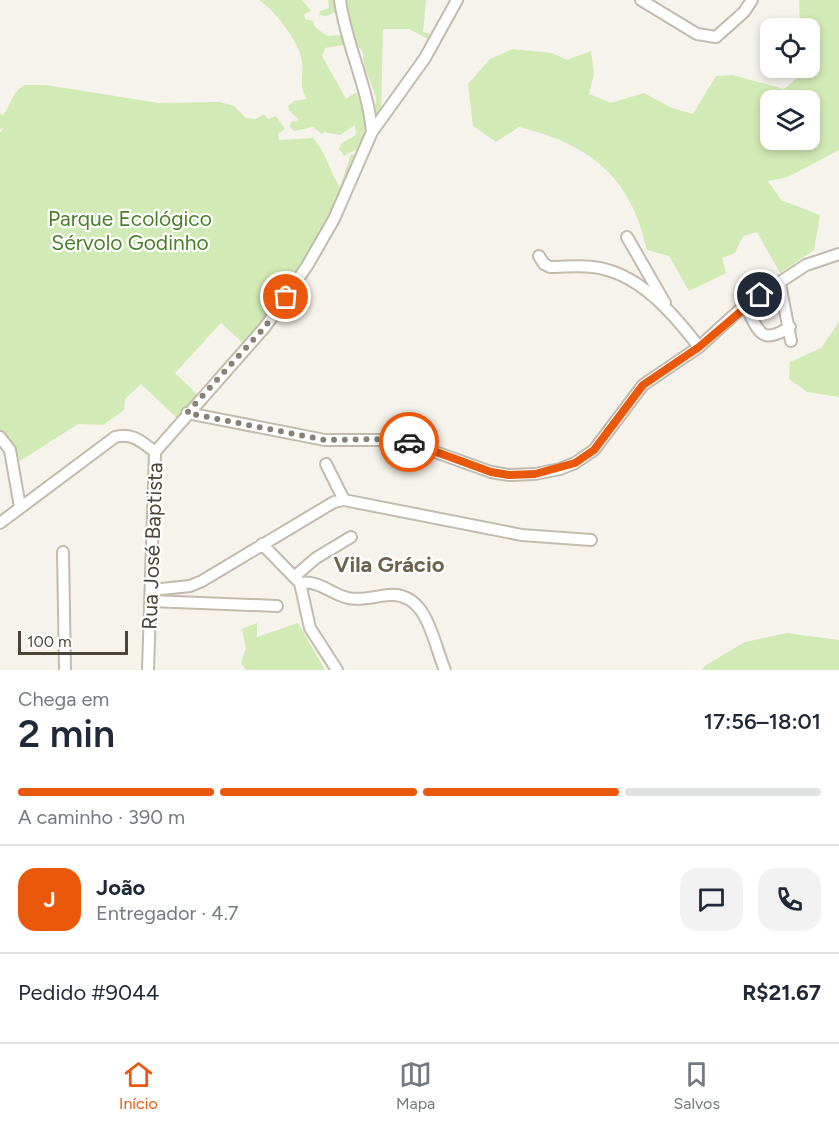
<!DOCTYPE html>
<html lang="pt">
<meta charset="utf-8">
<style>
body{margin:0;font-family:Figtree,sans-serif;background:#f2f2f3;color:#1f2937;height:100vh;display:flex;flex-direction:column;font-size:22px;white-space:nowrap}
*{box-sizing:border-box;margin:0}
p{font-size:20px;color:#747a83}
.icon{flex:none;width:33px;height:33px;fill:none;stroke:currentColor;stroke-width:2;stroke-linecap:round;stroke-linejoin:round}
.map{position:relative;height:670px;overflow:hidden}
.panel{display:flex;flex-direction:column;background:#fff;flex:1}
.panel>*{flex:none}
.tools{position:absolute;left:760px;top:18px;display:grid;gap:12px}
.tools a{display:grid;place-items:center;width:60px;height:60px;border-radius:12px;background:#fff;box-shadow:0 3px 9px #0003;font-size:30px}
.scale{position:absolute;left:18px;bottom:15px;width:110px;box-sizing:border-box;padding-left:6px;border:3px solid #4b4439;border-top:0;font-size:16px;line-height:21px;white-space:nowrap;color:#4b4439;-webkit-text-stroke:4px #fff;paint-order:stroke}
.pin{position:absolute;display:grid;place-items:center;width:51px;height:51px;color:#fff;margin:-26px;border:3px solid #fff;border-radius:50%;box-shadow:0 2px 6px #0007}
.courier{position:absolute;display:grid;place-items:center;width:60px;height:60px;margin:-30px;border:4px solid #ea580c;border-radius:50%;background:#fff;color:#222;box-shadow:0 2px 8px #0007}
.head em{font-style:normal;font-weight:600}
.head div{display:flex;flex-direction:column-reverse}
.head{display:flex;align-items:center;justify-content:space-between;height:102px;padding:0 18px}
h1{font-size:39px;font-weight:600;line-height:45px}
.bar{display:grid;grid-template-columns:repeat(4,1fr);gap:9px 6px;align-content:center;height:72px;padding:0 18px}
.bar i{height:8px;border-radius:4px;background:#e0e1e3}
.bar .on{background:#ea580c}
.bar p{grid-column:span 4}
.line{display:flex;align-items:center;gap:15px;padding:0 18px;border-top:2px solid #e0e1e3}
.line div{flex:1}
.round{display:grid;place-items:center;flex:none;width:63px;height:63px;border-radius:18px;background:#f2f2f3}
.dock{display:flex;justify-content:space-around;align-items:center;height:84px;border-top:2px solid #e0e1e3;background:#fff;font-size:16px;color:#747a83}
.dock a{display:grid;justify-items:center;gap:3px}
.dock .on{color:#ea580c}
.map>svg:first-child{display:block}
.green{fill:#d2eab5;fill-rule:evenodd}
.lines{fill:none;stroke-linecap:round;stroke-linejoin:round}
.minor-casing{stroke:#c2bbae;stroke-width:14}
.minor{stroke:#fff;stroke-width:10}
.done{stroke:#878178;stroke-width:6;stroke-dasharray:0 10.8}
.route{stroke:#ea580c;stroke-width:8}
.labels{text-anchor:middle;dominant-baseline:central;stroke-width:4.5;stroke-linejoin:round;paint-order:stroke}
.park-label{font-size:21px;fill:#4a7f2a;stroke:#fff}
.street-label{font-size:21px;fill:#4b4439;stroke:#fff}
.neighbourhood-label{font-size:22px;font-weight:bold;fill:#6e6250;stroke:#fff}
</style>
<div class="map">
<svg width="839" height="670" viewBox="0 0 839 670">
<rect width="100%" height="100%" fill="#f6f3ec"/>
<path class="green" d="M259,0H302L311,11L304,14L305,19L313,21L315,27L327,36L342,35L345,39L344,45L325,48L322,56L346,99L355,93L362,94L367,122L359,148L344,156L339,149L342,143L356,135L355,125L340,135L324,132L322,134L313,127L294,131L289,126L291,122L299,120L289,110L288,106L294,101L307,99C298,87 304,75 302,61C300,43 274,9 259,0Z
M328,0H338V11L327,16L319,15L321,11L329,8Z
M345,0H426L423,32L430,34L428,39L409,29H383L381,115L374,123L376,97L364,66L363,52C350,39 347,19 345,0Z
M799,0H839V150L788,177L768,181L781,200L820,215L814,250L780,273L757,232L743,236L735,253L722,258L726,273L689,291L669,256L647,250C631,176 589,144 519,127L496,142L473,126L468,84L490,59L512,49L552,53L567,60L591,51L594,74L589,94L611,103L644,93L672,108L693,114L716,76L733,75L784,89L796,79L800,68H810V28H800ZM771,100H810V140H771Z
M24,85H46L159,103L220,102L234,106L246,118L256,119L264,114L268,119L276,116L285,129L278,134L279,140L313,138C327,153 329,171 340,187L351,154L356,155C331,226 291,286 245,345L221,323L175,373L199,396L179,420L141,384L125,399L124,410L103,425L78,424L20,461L13,443L0,432V133L3,128L0,129V114L3,115C11,105 12,92 24,85Z
M839,322V397L807,392L789,379L790,362L821,348Z
M257,623V637L298,623L325,670H246L241,663L246,648L242,629Z
M787,633L839,640V670H702L706,665L745,642Z"/>
<g class="lines">
<g class="minor-casing">
<path id="minor" d="M340,0C346,45 368,86 372,132
M641,0L697,34L716,37L744,12L752,0
M627,237L665,303
M539,256L544,264L550,267C565,267 579,265 593,267C638,272 673,313 699,347
M780,284L791,341
M745,305C759,331 760,346 790,327
M187,413L325,440H402L491,472L509,475L535,474L560,469L575,463L594,450L643,385L699,347L745,305L806,265L839,254
M0,437L10,450L20,507
M326,464L344,500
M0,523L115,437C132,432 142,442 155,452
M262,544L300,583L310,628L337,670
M63,552L65,670
M294,577L316,558L351,537
M300,583C319,580 331,594 348,598C361,601 376,596 389,595C428,592 433,643 445,670
M152,590L190,586L202,581L334,502L344,500L522,535L591,540
M151,601L277,606
M148,670L155,452L265,327L307,266L334,219L372,132L425,58L457,0"/>
</g>
<use href="#minor" class="minor"/>
</g>
<g class="lines">
<path class="done" d="M286,297L265,327L187,413L325,440L385,439L409,442"/>
<path class="route" d="M409,442L491,472L509,475L535,474L575,463L594,450L643,385L699,347L760,295"/>
</g>
<g class="labels">
<g class="park-label">
<text x="130" y="218">Parque Ecológico<tspan x="130" dy="24">Sérvolo Godinho</tspan></text>
</g>
<g class="street-label">
<text transform="translate(152 546) rotate(-88)">Rua José Baptista</text>
</g>
<g class="neighbourhood-label">
<text x="389" y="564">Vila Grácio</text>
</g>
</g>
</svg>
<div class="tools">
<a><svg class="icon" aria-label="locate" viewBox="0 0 24 24"><circle cx="12" cy="12" r="6"/><path d="M12 2v4M12 18v4M2 12h4M18 12h4"/></svg></a>
<a><svg class="icon" aria-label="layers" viewBox="0 0 24 24"><path d="M12 4l9 5-9 5-9-5zM3 14l9 5 9-5"/></svg></a>
</div>
<div class="scale">100 m</div>
<div class="pin" style="left:286px;top:297px;background:#ea580c"><svg class="icon" aria-label="bag" viewBox="0 0 24 24"><path d="M5 8h14l-1 12H6zM9 8a3 3 0 0 1 6 0"/></svg></div>
<div class="pin" style="left:760px;top:295px;background:#1f2937"><svg class="icon" aria-label="home" viewBox="0 0 24 24"><path d="M3 11l9-7 9 7M6 9v11h12V9"/></svg></div>
<div class="courier" style="left:409px;top:442px"><svg class="icon" aria-label="car" viewBox="0 0 24 24"><path d="M5 17H2v-5l4-1 3-4h7l3 4 3 1v5h-3M9 17h6M6 11h13"/><circle cx="7" cy="17" r="2"/><circle cx="17" cy="17" r="2"/></svg></div>
</div>
<section class="panel">
<div class="head"><div><h1>2 min</h1><p>Chega em</p></div><em>17:56–18:01</em></div>
<div class="bar"><i class="on"></i><i class="on"></i><i class="on"></i><i></i><p>A caminho · 390 m</p></div>
<div class="line" style="height:108px"><b class="round" style="background:#ea580c;color:#fff">J</b><div><b>João</b><p>Entregador · 4.7</p></div><a class="round"><svg class="icon" aria-label="chat" viewBox="0 0 24 24"><path d="M4 5h16v11H9l-5 4z"/></svg></a><a class="round"><svg class="icon" aria-label="phone" viewBox="0 0 24 24"><path d="M5 4h4l2 5-3 2q2 4 5 5l2-3 5 2v4C11 20 4 13 5 4z"/></svg></a></div>
<div class="line" style="height:78px"><div>Pedido #9044</div><b>R$21.67</b></div>
</section>
<nav class="dock">
<a class="on"><svg class="icon" aria-label="home" viewBox="0 0 24 24"><path d="M3 11l9-7 9 7M6 9v11h12V9"/></svg>Início</a>
<a><svg class="icon" aria-label="map" viewBox="0 0 24 24"><path d="M3 6l6-2 6 2 6-2v14l-6 2-6-2-6 2zM9 4v14M15 6v14"/></svg>Mapa</a>
<a><svg class="icon" aria-label="saved" viewBox="0 0 24 24"><path d="M7 4h10v16l-5-4-5 4z"/></svg>Salvos</a>
</nav>
